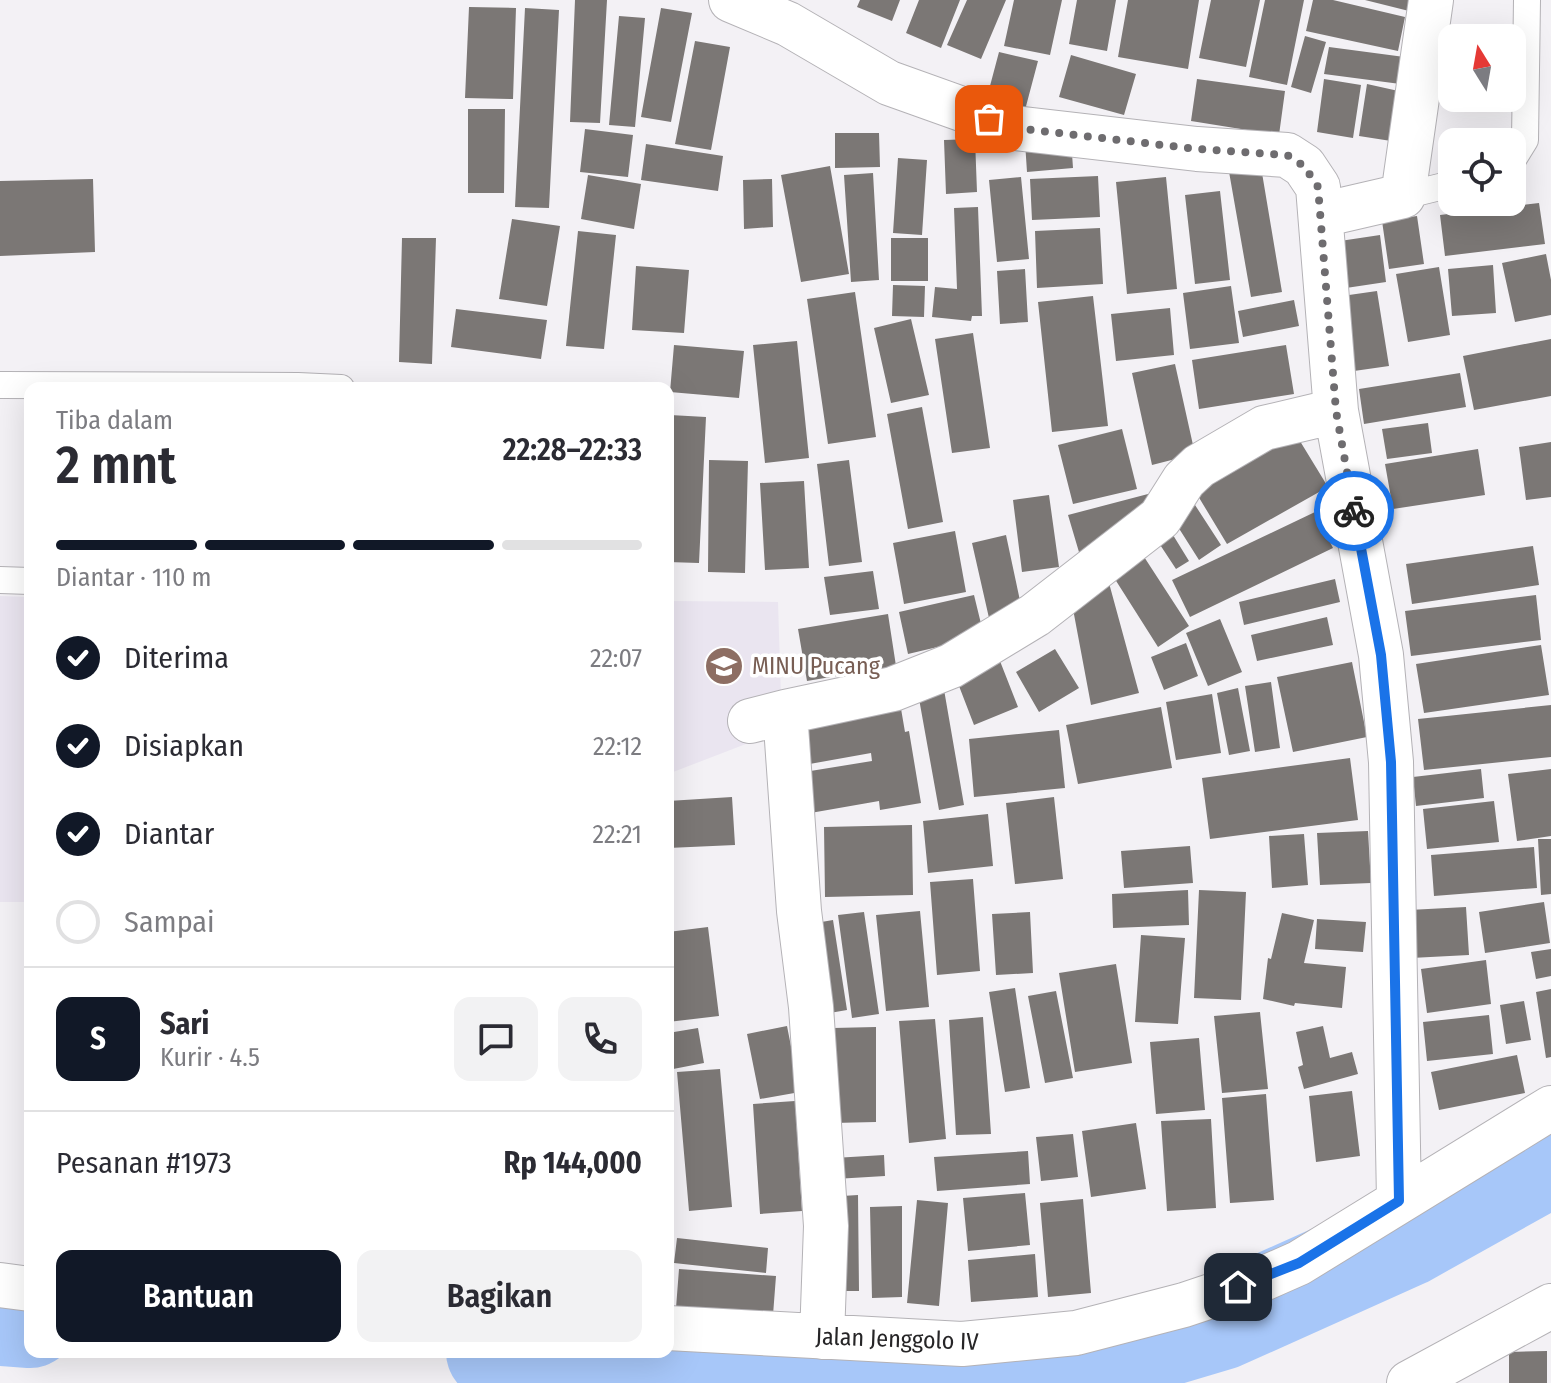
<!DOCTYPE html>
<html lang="id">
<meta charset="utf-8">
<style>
body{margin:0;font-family:"Fira Sans Condensed",sans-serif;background:#f2f2f3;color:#2b2b33;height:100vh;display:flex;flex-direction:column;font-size:30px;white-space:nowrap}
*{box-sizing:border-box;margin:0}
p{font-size:26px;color:#7c7c81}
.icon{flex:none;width:44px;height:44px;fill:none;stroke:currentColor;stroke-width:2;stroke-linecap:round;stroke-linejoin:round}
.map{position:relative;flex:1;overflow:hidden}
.side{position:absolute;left:24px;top:382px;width:650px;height:976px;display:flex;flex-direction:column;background:#fff;border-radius:16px;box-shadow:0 8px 32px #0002}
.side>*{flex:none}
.needle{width:52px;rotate:349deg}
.buttons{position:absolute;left:1438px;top:24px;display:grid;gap:16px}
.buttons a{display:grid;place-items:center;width:88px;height:88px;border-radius:16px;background:#fff;box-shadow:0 8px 32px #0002;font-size:40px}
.pin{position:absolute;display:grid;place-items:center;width:68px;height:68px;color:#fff;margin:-34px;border-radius:16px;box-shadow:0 4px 12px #0006}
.courier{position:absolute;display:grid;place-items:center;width:80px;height:80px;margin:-40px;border:6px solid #1a73e8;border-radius:50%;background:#fff;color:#222;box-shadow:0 2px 10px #0007}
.overview em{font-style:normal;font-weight:600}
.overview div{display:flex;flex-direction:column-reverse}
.overview{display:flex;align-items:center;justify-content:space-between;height:136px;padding:0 32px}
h1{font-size:52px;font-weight:600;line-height:60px}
.bar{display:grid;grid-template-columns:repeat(4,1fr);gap:12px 8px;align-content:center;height:96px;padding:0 32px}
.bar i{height:10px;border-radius:6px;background:#e1e1e2}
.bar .selected{background:#111827}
.bar p{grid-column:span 4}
.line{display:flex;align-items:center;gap:20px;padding:0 32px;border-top:2px solid #e1e1e2}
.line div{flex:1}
.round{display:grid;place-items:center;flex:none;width:84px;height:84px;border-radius:16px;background:#f2f2f3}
ol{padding:0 32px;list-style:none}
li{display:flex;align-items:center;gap:24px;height:88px}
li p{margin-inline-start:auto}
li .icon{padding:8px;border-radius:50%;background:#111827;color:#fff;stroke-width:4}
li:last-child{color:#7c7c81}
li i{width:44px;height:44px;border:4px solid #e1e1e2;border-radius:50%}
.cta{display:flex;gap:16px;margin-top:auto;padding:16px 32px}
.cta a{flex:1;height:92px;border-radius:16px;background:#111827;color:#fff;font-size:32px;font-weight:600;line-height:92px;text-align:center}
.cta a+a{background:#f2f2f3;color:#2b2b33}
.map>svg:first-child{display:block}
.built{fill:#eae5f0}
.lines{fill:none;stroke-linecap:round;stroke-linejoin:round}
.river{stroke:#a7c7f9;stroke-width:96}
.building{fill:#7b7775}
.lane-casing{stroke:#b4b2b6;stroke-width:28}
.street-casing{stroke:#b4b2b6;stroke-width:46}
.lane{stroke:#fff;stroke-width:26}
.street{stroke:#fff;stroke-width:44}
.done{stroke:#6e6c6f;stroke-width:8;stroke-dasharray:0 14.4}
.route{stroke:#1a73e8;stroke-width:10}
.labels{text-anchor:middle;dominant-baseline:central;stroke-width:7;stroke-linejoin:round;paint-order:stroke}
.education-label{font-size:24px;fill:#785e54;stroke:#fff;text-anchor:start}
.street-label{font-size:24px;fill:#262527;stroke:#fff}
</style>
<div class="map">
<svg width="1551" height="1383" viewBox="0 0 1551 1383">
<rect width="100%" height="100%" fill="#f3f1f5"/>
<path class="built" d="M0,596L30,597V902H0Z
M668,601L778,602L782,730L668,774Z"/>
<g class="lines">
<path class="river" d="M0,1318L30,1320
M494,1352L881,1378L1040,1376L1221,1322L1406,1239L1551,1158"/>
</g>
<path class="building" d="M575,0H607L600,123L570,122Z
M860,0H900L892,21L857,7Z
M919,0H960L941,48L906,33Z
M967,0H1006L981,59L947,45Z
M1014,0H1062L1050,55L1004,46Z
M1077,0H1116L1107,51L1069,44Z
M1128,0H1199L1188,69L1118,57Z
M1211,0H1260L1246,67L1199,58Z
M1265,0H1304L1287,85L1249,77Z
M1313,0H1333L1405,17L1398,51L1306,31Z
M1365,0H1416L1413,12Z
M469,7L516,8L513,99L465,98Z
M525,8L559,10L549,208L515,207Z
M661,8L692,13L671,122L641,117Z
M619,16L645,18L635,127L609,125Z
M1305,36L1326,42L1311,93L1291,87Z
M695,41L730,47L711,150L675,144Z
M1329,47L1412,58L1408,85L1324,74Z
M999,52L1038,61L1025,110L986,101Z
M1071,55L1136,74L1124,115L1059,97Z
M1197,79L1285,91L1279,135L1191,121Z
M1324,79L1361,85L1353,138L1317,132Z
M1367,84L1412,94L1404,143L1359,136Z
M468,109H505L504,193H468Z
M585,129L633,135L628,177L580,172Z
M835,133H879L880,167L835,168Z
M975,139L977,192L946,194L944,140Z
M1071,139L1073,168L1027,172L1025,142Z
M646,144L723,156L718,191L641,180Z
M898,158L927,160L922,235L893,233Z
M1260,161L1282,292L1251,297L1228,166Z
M830,166L849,274L801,282L781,175Z
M873,173L879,280L851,282L844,175Z
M588,175L641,184L634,229L581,219Z
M1098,176L1100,217L1032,220L1030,179Z
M1021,177L1029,259L997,262L989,180Z
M1166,177L1177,289L1127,294L1116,182Z
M93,179L95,252L0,256V181Z
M772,179L773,227L744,229L743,180Z
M1220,191L1230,280L1195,284L1185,195Z
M1539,203L1545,244L1445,256L1440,215Z
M978,207L982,316H972L971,321L932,317L935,287L957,289L954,208Z
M1417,216L1424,264L1389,269L1382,221Z
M512,219L560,226L547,306L499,299Z
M1100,228L1103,284L1037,288L1035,231Z
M578,231L616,235L604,349L566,346Z
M1380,235L1386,282L1346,288L1340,241Z
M402,238H436L432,364L399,362Z
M891,238H928V281H891Z
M1546,254L1551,280V315L1515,322L1502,263Z
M1493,265L1496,313L1452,316L1448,269Z
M636,266L689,270L684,333L632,330Z
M1439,267L1450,335L1408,342L1396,274Z
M1025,269L1028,322L1000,324L997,271Z
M893,285L925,286L924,317L892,316Z
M1231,286L1239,343L1190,349L1183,293Z
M1377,291L1389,366L1354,371L1342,296Z
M855,292L876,437L828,444L807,299Z
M1093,296L1108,426L1052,432L1038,302Z
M1294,300L1299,326L1243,337L1238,311Z
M1170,308L1174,355L1116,361L1111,314Z
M456,309L547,320L541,359L451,347Z
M911,319L929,395L891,403L874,328Z
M973,333L990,448L952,453L935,339Z
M1551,339V396L1474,410L1463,356Z
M797,341L809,458L765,463L753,345Z
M674,345L744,351L739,398L670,392Z
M1286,345L1294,394L1199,409L1192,360Z
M1175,364L1195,454L1152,465L1132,373Z
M1460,373L1466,407L1364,424L1359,389Z
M922,407L943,522L908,529L887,414Z
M670,415L706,417L699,563L668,562Z
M1428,423L1432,453L1387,459L1382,429Z
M1292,428L1328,487L1227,544L1192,486Z
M1122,429L1137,489L1073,504L1058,445Z
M1551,442V497L1526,500L1519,447Z
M1478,449L1485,495L1393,509L1385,464Z
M709,460L748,461L745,573L708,572Z
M849,460L862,562L829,566L817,464Z
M804,481L809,568L765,570L760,483Z
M1148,494L1153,518L1084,569L1068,515Z
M1049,495L1059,567L1022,572L1013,500Z
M1195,505L1221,545L1199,560L1173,519Z
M1315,512L1333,548L1190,617L1172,580Z
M1165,522L1189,561L1176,569L1151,531Z
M955,531L966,592L904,604L893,543Z
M1006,535L1022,610L989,618L972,543Z
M1137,546L1189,626L1158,647L1106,565Z
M1533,546L1539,585L1412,604L1406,564Z
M873,571L879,609L830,615L824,577Z
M1335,579L1340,602L1244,625L1239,602Z
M1109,583L1139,693L1091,705L1070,593Z
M974,595L984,636L908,654L899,612Z
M1536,595L1541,640L1411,656L1405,611Z
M888,614L896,666L807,681L798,629Z
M1327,617L1333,645L1257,661L1251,635Z
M1220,619L1242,672L1208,686L1186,633Z
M1186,643L1198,676L1164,690L1151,657Z
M1541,645L1549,695L1424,713L1416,664Z
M1055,649L1079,688L1039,712L1016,672Z
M998,656L1018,707L974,725L954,673Z
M1352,662L1367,737L1293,752L1277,677Z
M942,678L964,805L939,810L916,682Z
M1271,682L1280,748L1255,752L1245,686Z
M1238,688L1250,751L1229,755L1217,693Z
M1212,694L1221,753L1176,760L1166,702Z
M899,697L905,732L909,731L921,803L880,810L879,801L799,815L792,774L872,761L871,753L804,765L795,716Z
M1551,705V757L1424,770L1418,719Z
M1161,707L1172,768L1078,784L1066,725Z
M1059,730L1065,788L974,797L969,739Z
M1350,758L1358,820L1210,839L1202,778Z
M1481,769L1484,798L1416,806L1413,777Z
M1551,769V836L1517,841L1508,774Z
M732,797L735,845L668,848V801Z
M1054,797L1063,879L1015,884L1006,803Z
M1494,801L1499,842L1427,849L1423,809Z
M988,814L993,866L928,873L923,821Z
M912,825L913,895L825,897L824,827Z
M1368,831L1371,883L1320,885L1317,833Z
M1304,834L1308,885L1272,888L1269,836Z
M1538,839H1551V894L1541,895Z
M1190,846L1193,883L1124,888L1121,851Z
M1534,847L1537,888L1434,896L1431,855Z
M973,879L980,971L937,975L930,882Z
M1188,890L1189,925L1113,928L1112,894Z
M1199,890L1246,892L1241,1000L1194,998Z
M1544,902L1550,943L1485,953L1479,912Z
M1466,907L1469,955L1411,958L1409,910Z
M920,911L929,1007L886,1011L876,915Z
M864,912L879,1014L852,1018L838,915Z
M1030,912L1033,973L996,975L992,914Z
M1282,913L1314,920L1304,963L1346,967L1342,1008L1295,1003L1294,1006L1263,999L1268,958L1271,959Z
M1317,919L1366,922L1363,952L1315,949Z
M833,920L847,1010L818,1015L804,925Z
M708,927L719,1016L668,1022V932Z
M1141,935L1185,938L1178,1024L1135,1022Z
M1551,949V976L1536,979L1531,952Z
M1486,960L1491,1004L1427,1013L1421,969Z
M1116,964L1132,1063L1075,1072L1059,973Z
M1015,988L1030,1088L1005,1092L989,992Z
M1551,989V1057L1546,1058L1536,992Z
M1056,991L1073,1078L1045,1083L1028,996Z
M1524,1001L1531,1040L1506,1044L1500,1005Z
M1260,1012L1268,1089L1222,1093L1214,1016Z
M1489,1015L1493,1054L1427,1061L1423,1022Z
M983,1017L991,1134L956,1135L949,1020Z
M935,1019L946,1139L909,1143L899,1021Z
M787,1026L800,1092L760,1099L747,1034Z
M1323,1026L1330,1058L1352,1052L1358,1074L1304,1089L1298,1067L1303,1065L1296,1032Z
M876,1027V1122L833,1123V1028Z
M698,1028L704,1063L668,1070V1033Z
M1199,1038L1205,1110L1156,1114L1150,1042Z
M1517,1055L1525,1093L1439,1110L1431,1072Z
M720,1069L732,1207L689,1211L677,1072Z
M1352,1091L1360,1156L1316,1162L1309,1096Z
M1266,1094L1274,1200L1230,1203L1222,1098Z
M795,1101L802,1211L760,1214L753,1104Z
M1211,1119L1216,1208L1167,1211L1161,1121Z
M1136,1123L1146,1189L1091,1197L1082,1131Z
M1073,1134L1078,1177L1041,1181L1036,1137Z
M1028,1151L1030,1184L937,1191L934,1157Z
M884,1155L885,1176L835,1179L834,1158Z
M1025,1193L1030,1245L968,1251L963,1198Z
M858,1195L859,1291H844L842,1196Z
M1083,1199L1091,1293L1048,1297L1040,1203Z
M917,1200L948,1203L939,1306L907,1303Z
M902,1206V1297L872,1298L870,1207Z
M677,1238L768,1248L766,1273L674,1263Z
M1035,1254L1038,1297L971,1302L968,1260Z
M679,1269L776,1276L772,1328L675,1321Z
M1547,1351V1383H1509V1352Z"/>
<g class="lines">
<g class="lane-casing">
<path id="lane" d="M1512,161L1525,140L1527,0
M1403,196L1452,184
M0,385L298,386L341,388
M0,580L30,581"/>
</g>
<g class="street-casing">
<path id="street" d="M731,0L788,24L889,83L1015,128L1197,149L1287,155L1304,166L1318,187L1336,411L1381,655L1391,762L1399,1201
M1321,215L1403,196L1431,0
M750,721L785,712
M0,1285L30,1289
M668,1328L962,1344L1076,1333L1184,1305L1265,1278L1299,1263L1551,1108
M822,1337L826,1226L811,1007L799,911L785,712L893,689L951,666L1035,615L1160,518L1184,480L1199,466L1264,428L1336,411
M1409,1383L1551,1306"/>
</g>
<use href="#lane" class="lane"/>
<use href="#street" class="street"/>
</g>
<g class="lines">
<path class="done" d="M989,119L1015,128L1197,149L1287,155L1304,166L1318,187L1336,411L1354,511"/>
<path class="route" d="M1238,1287L1299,1263L1399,1201L1391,762L1381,655L1354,511"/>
</g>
<defs>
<g id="school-disc" transform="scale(2)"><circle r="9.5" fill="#8d6e63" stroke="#fff"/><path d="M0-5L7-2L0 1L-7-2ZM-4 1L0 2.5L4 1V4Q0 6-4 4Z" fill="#fff"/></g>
</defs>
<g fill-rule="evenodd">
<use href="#school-disc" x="724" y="666"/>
</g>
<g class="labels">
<g class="education-label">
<text x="752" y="666">MINU Pucang</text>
</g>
<g class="street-label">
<text transform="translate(897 1339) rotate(2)">Jalan Jenggolo IV</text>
</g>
</g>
</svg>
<div class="buttons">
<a><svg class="needle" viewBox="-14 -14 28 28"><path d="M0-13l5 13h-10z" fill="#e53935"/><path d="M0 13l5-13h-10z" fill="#7c7c81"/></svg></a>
<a><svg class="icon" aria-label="locate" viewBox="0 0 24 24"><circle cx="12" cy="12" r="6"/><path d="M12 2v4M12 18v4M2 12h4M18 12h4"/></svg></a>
</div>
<div class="pin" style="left:989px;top:119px;background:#ea580c"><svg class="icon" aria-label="bag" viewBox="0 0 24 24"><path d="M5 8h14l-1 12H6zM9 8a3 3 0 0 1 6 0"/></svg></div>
<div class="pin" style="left:1238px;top:1287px;background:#1f2937"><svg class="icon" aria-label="home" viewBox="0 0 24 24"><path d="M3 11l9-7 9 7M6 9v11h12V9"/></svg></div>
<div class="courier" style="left:1354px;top:511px"><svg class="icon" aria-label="bike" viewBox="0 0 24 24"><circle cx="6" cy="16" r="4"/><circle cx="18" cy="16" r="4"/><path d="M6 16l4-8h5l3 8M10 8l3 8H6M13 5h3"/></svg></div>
<section class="side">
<div class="overview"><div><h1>2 mnt</h1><p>Tiba dalam</p></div><em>22:28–22:33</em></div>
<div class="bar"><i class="selected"></i><i class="selected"></i><i class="selected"></i><i></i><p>Diantar · 110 m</p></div>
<ol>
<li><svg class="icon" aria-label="check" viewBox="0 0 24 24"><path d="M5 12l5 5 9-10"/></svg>Diterima<p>22:07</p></li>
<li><svg class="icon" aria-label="check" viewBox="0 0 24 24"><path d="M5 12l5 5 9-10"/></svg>Disiapkan<p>22:12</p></li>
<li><svg class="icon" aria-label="check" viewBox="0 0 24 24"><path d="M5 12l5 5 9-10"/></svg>Diantar<p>22:21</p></li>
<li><i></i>Sampai</li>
</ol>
<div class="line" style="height:144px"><b class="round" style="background:#111827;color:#fff">S</b><div><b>Sari</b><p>Kurir · 4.5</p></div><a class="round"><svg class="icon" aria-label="chat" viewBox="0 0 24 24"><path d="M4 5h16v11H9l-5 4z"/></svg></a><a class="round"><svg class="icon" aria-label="phone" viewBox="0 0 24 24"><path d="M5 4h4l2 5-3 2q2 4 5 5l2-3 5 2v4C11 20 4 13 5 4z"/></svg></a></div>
<div class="line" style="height:104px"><div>Pesanan #1973</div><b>Rp 144,000</b></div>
<div class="cta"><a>Bantuan</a><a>Bagikan</a></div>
</section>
</div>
